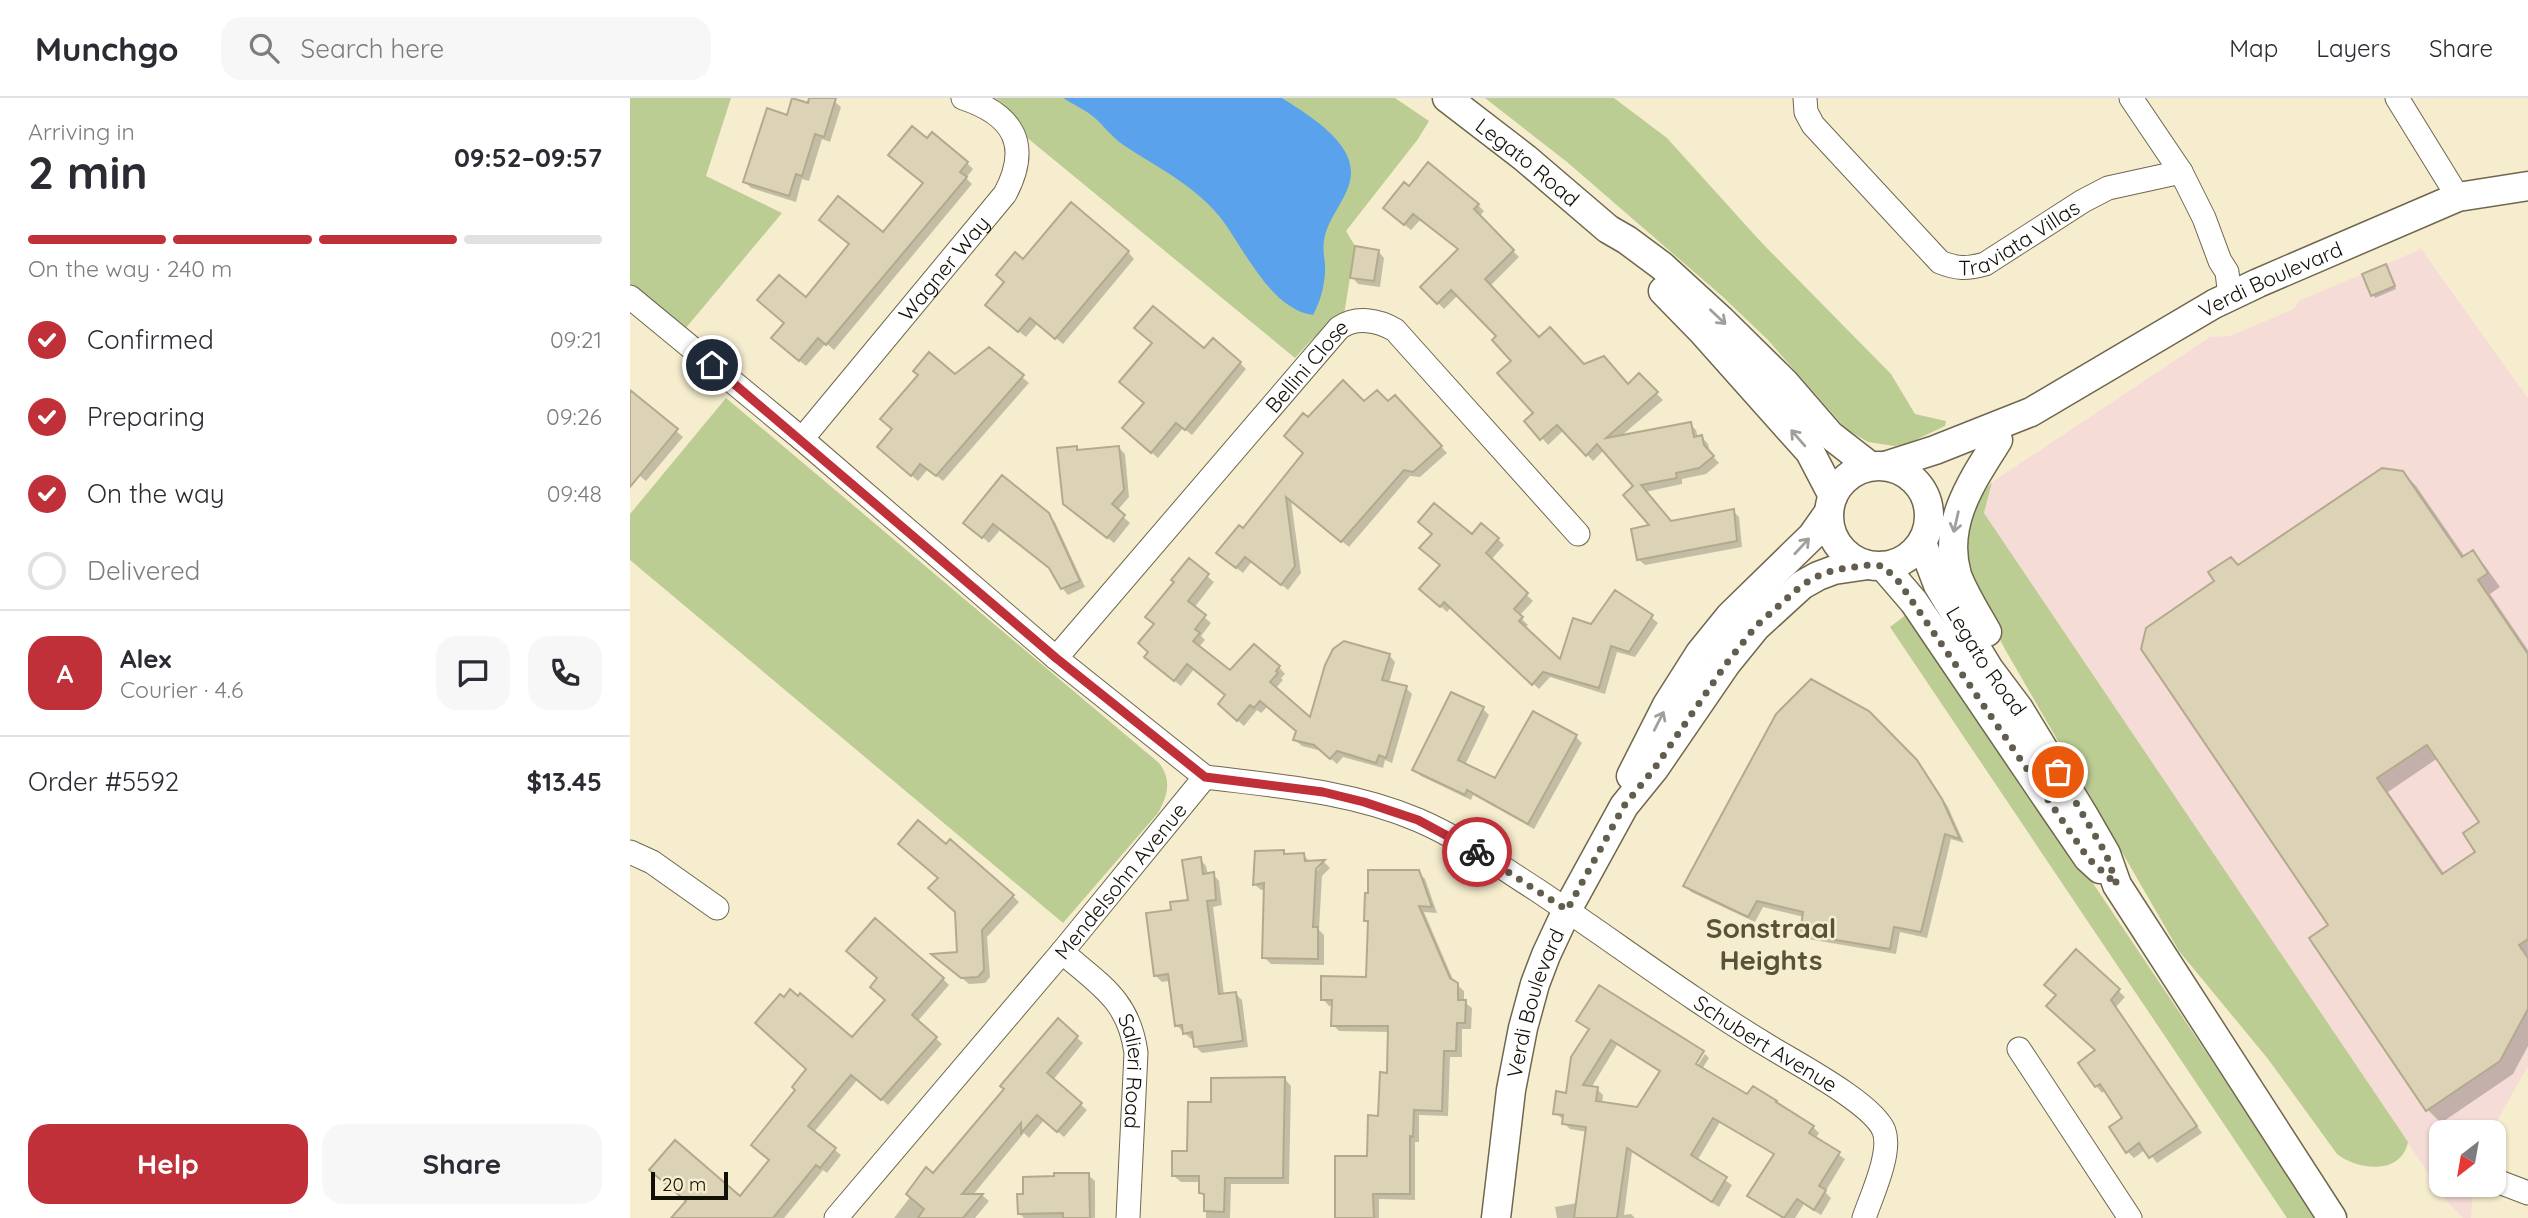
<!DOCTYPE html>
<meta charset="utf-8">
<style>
body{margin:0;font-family:Quicksand,sans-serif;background:#f7f7f7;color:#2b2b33;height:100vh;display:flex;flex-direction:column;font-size:26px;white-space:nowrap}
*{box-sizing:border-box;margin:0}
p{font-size:23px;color:#7c7c81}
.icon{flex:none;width:38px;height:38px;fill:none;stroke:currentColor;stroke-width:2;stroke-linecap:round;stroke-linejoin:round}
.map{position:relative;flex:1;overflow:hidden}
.details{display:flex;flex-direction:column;background:#fff;width:630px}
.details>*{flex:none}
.needle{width:46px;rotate:211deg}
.buttons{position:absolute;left:1799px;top:1022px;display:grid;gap:14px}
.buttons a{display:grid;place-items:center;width:77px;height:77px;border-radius:14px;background:#fff;box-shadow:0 2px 5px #0004;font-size:35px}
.scale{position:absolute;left:21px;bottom:18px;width:77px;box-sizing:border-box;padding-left:7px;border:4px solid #120f05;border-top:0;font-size:19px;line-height:24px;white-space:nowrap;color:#120f05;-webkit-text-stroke:5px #f6edcf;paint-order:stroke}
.pin{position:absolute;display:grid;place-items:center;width:60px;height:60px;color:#fff;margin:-30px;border:4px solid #fff;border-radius:50%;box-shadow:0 2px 7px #0007}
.courier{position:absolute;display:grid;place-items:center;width:70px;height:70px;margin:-35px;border:5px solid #c03039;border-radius:50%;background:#fff;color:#222;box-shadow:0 2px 9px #0007}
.overview em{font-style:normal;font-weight:700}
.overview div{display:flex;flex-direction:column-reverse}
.overview{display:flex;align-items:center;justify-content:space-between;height:119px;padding:0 28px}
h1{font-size:46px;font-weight:700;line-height:52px}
.bar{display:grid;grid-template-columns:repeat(4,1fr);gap:10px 7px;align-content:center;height:84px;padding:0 28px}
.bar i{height:9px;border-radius:5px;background:#e1e1e2}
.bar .on{background:#c03039}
.bar p{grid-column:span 4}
.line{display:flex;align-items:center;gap:18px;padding:0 28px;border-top:2px solid #e1e1e2}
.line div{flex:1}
.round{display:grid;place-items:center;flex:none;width:74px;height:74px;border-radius:21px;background:#f7f7f7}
ol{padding:0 28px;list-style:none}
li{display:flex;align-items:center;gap:21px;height:77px}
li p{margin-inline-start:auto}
li .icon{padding:7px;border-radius:50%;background:#c03039;color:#fff;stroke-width:4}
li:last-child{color:#7c7c81}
li i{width:38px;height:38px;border:4px solid #e1e1e2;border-radius:50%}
.primary-button{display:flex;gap:14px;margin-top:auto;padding:14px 28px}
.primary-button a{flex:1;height:80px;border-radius:21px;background:#c03039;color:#fff;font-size:28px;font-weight:700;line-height:80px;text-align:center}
.primary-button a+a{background:#f7f7f7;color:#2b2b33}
header{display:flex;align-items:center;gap:42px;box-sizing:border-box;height:98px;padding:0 35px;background:#fff;border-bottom:2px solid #e1e1e2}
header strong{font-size:33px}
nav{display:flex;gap:38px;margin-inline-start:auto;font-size:24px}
.search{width:490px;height:63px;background:#f7f7f7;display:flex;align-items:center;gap:18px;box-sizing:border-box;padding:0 24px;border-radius:21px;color:#7c7c81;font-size:26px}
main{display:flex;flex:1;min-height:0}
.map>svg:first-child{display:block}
.commercial{fill:#f6dcd6}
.green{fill:#bccd94}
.water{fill:#5aa3ec}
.shadow{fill:#0003;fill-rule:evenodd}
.building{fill:#dcd3b6;stroke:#b3aa8d;stroke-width:2;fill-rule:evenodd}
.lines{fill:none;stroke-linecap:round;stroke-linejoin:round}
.minor-casing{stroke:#6f674d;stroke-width:25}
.tertiary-casing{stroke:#6f674d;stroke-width:31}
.minor{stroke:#fff;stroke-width:23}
.tertiary{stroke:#fff;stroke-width:28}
.oneway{stroke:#a09f9b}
.done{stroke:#625d4c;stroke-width:7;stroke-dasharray:0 12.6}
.route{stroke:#c03039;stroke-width:9}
.labels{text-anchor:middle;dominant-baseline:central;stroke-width:5;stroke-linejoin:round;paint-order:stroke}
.street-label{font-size:21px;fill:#120f05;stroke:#f6edcf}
.district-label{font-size:28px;font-weight:bold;fill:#5a5238;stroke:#f6edcf}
</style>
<header>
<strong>Munchgo</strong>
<div class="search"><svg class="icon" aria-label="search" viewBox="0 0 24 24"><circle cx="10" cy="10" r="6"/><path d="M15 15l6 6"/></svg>Search here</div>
<nav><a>Map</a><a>Layers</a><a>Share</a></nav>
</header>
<main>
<section class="details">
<div class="overview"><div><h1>2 min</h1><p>Arriving in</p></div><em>09:52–09:57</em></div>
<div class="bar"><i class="on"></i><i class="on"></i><i class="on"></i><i></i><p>On the way · 240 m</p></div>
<ol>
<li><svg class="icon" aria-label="check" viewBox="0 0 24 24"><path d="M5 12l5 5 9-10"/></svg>Confirmed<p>09:21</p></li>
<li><svg class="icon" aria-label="check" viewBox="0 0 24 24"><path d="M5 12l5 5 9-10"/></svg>Preparing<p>09:26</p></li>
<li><svg class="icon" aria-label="check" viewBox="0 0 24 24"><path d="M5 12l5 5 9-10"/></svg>On the way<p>09:48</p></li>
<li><i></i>Delivered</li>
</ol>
<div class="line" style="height:126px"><b class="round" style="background:#c03039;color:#fff">A</b><div><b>Alex</b><p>Courier · 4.6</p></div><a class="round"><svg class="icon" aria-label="chat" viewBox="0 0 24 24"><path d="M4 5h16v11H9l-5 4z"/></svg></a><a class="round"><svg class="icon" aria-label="phone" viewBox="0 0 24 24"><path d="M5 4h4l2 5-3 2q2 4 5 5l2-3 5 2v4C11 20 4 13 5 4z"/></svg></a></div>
<div class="line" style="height:91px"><div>Order #5592</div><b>$13.45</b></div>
<div class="primary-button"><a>Help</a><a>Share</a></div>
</section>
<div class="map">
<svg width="1898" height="1120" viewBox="0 0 1898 1120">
<rect width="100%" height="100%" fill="#f6edcf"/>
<path class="commercial" d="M1791,151L1898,300V968L1861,1034H1811V1087H1843L1841,1120H1833L1817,1103L1354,415L1362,384L1580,239L1600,238L1664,211L1669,203Z"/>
<path class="green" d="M0,0H101L76,78L152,115L55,231L0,188Z
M365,0H765L799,23L788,41L716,133L725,148L714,217C694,228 680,243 665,260L395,38C390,23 379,8 365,0Z
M855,0H984L1037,40L1131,144L1261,276L1285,316L1316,323L1315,328L1277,346L1264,348L1238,344L1216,331L1138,242L1093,199L937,64Z
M96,300L529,665C542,682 538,697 528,715L433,825L0,462V416Z
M1362,384L1354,415L1778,1044C1771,1078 1727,1072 1707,1056L1638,961L1549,853L1376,553L1346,497L1334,464L1339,463C1335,434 1342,405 1362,384Z
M1281,513L1687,1120H1657L1260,529Z"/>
<path class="water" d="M433,0H652C678,17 729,46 720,83C715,104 697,121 694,143C692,153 696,164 695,175C694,190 690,204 683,217C640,211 614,150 590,119C563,86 526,69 492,46C482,39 474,28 465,20C456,12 444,7 433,0Z"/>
<path class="shadow" d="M181,0H195L204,3L211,9L200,44L192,41L179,83L172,81L166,104L121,90L115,84L158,19L179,7Z
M297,42L337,65L343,71L336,80L342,86L204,252L196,245L176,268L149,246L156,225L176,201L253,137L295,86Z
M779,90L848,107L854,113L849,119L889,159L860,188L910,241L954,268L999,288L1009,278L1033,302L990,339L1060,326L1066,332L1068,340L1072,339L1078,346L1080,355L1089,365L1076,376L1052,381V386L1015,394L1041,425L1103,413L1109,419L1112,449L1015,467L1008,461L1022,428L1006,389L974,352L963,363L934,332L918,347L912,340L906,315L883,263L869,238L828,197L814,211L792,189L830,152L791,121L781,132L761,116Z
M748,153L754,160L750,189L728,186L722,179Z
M498,154L504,161L433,246L408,225L396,239L363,213L376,185L394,164Z
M1756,168L1766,191L1745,200L1734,177Z
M359,251L399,285L313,383L298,371L288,383L255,355L264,331L290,277L325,278Z
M610,265L616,271L562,337L553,330L528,360L501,337Z
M0,294L53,339L16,383L0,370Z
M765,299L817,355L790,379L780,378L719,449L661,402L671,475L658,492L622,463L613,475L595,461L613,432L675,356L678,322L734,306H758Z
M446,350L450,354L489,350L495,356L499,399L487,413L500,425L484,445L442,412Z
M1773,375L1786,388L1835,459L1842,454L1855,468L1870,489L1860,496L1898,552V948L1883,976L1811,1025L1798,1012L1681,841L1701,828L1609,469ZM1808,660L1852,725L1847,754L1815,777L1758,694Z
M417,417L425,424L455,489L438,497L432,490L422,472L371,431L359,445L336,424Z
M842,439L868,441L874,447L861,462L903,503L889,518L898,527L895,530L931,564L962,528L1021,519L1028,525L1005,559L987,554L975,596L920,579L909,591L821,509L817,514L798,497Z
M559,463L584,484L564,510L581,525L571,538L575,542L569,549L600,574L649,569L655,576L651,580L653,582L645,591L681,622L759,557L765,564L759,585L776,590L782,596L762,665L755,662L753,670L713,659L707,666L692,653L672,648L665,642L668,633L638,608L631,615L627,612L614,628L596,612L597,597L564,571L551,588L522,565L520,554L525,526Z
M853,611L859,617L835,667L866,682L946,639L952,645L904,731L843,697L841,702L791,678L784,672Z
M1238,614L1293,671L1318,709L1334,745L1321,741L1297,840L1270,834L1266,856L1178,841L1172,835L1174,819L1133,809L1125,824L1061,794L1055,787Z
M653,754L657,758L674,757L680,765L694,764L700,770L692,778L689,832L694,837V867L641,866L634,859L636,792H631L624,786ZM686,768H691L681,779Z
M570,761L576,768L578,777L583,776L589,783L592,807L583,809L594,897L606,896L612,902L618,949L572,955L566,949L564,941H561L546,927L540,883L532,884L526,878L543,813L560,803Z
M788,774L795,781L807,815L794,814L824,884L834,893V904L842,910L841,931H832V959H820L818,1018L789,1017V1044H785V1102L749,1101V1120H708L738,1060L750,1020L759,976V934L709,933L703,927V908H699L693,901L737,881L739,826L735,822Z
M383,798L389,804L357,839L360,879L355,885L339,886L310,862L328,856Z
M1446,854L1495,899L1486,909L1572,1035L1527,1065L1516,1051L1504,1060L1498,1054L1495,1021L1476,992L1472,995L1466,988L1467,953L1428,897Z
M313,881L319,887L287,924L312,946L258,1007L228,981L184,1034L211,1057L197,1075L193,1072L154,1120H44L110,1100L141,1062L223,941Z
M428,923L453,945L423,982L457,1012L434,1039L414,1022L399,1040L394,1035L342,1098H353L359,1103L345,1120H264L281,1098L303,1077L376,991Z
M948,923L1063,974L1075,956L1079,960L1072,971L1118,999L1183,1029L1189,1035L1185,1041L1215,1061L1195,1094L1201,1100L1191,1117L1174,1106L1165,1120H1152L1126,1104L1120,1098L1145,1057L1090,1024L1067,1063L1102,1087L1089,1109L1002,1054L994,1117L1001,1116L1005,1120H927L925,1109L947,1105L957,1034L940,1031L934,1025V1022L925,1015L938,997L960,932ZM987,947L1031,975L1008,1011L972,1006L973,997L967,991L961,990Z
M655,981L661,988L659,1086H601L600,1120H576V1100L571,1095V1084H551L544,1078L559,1055L582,1006Z
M458,1077L465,1083V1120H394L389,1115Z"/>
<path class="building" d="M162,0L178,5L179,0H206L194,39L185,36L172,78L166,76L159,98L113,84L137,10L157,17Z
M282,28L297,40L302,34L338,64L330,74L337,79L196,247L188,240L169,263L141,240L154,225L127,202L149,177L176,199L219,146L189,122L208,98L253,134L293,85L258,57Z
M798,64L849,106L844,111L884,152L855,181L909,239L920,229L954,266L974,258L998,286L1009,275L1028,294L976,340L1061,324L1064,339L1072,337L1074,347L1084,358L1069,370L1046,375L1047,380L1011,387L1041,423L1104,411L1107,443L1007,462L1001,431L1019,427L993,397L1003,388L967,346L956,358L927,327L910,342L894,323L903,315L867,275L881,263L862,242L866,238L821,192L807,206L790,189L828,151L783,116L774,127L753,110L774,84L779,88Z
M441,104L499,153L425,241L400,220L388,234L355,207L374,184L366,177L385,154L393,161Z
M725,148L749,152L744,183L720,180Z
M1756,166L1765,188L1741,198L1732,176Z
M523,208L574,250L583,240L611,264L555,332L546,325L521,355L492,330L514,305L489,284L522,245L504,230Z
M359,249L394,277L306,378L290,366L281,378L247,349L262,331L250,321L288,277L283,273L299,254L325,276Z
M713,282L734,303L747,292L758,303L765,297L812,348L783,374L774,372L711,444L656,399L665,468L651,487L615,459L606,470L586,455L609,427L613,430L673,355L654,338L673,315L678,319Z
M0,292L48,331L0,389Z
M447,348V352L489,348L494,392L482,406L495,417L477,440L433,406L427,350Z
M1752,370L1773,373L1832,459L1843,452L1858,475L1848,482L1898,556V841L1889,847L1898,860V911L1870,963L1796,1013L1679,840L1698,827L1511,551L1516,530L1584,483L1578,474L1601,459L1608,467ZM1797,647L1849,724L1833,735L1845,754L1812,776L1747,680Z
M372,377L419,415L450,483L431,491L419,470L363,426L352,440L333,425Z
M804,405L842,436L851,425L869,440L856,455L898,495L884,511L893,519L889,523L930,561L943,520L961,526L985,492L1023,517L999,554L981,548L969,590L913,574L902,587L814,504L810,509L789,491L810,467L789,450L802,436L788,424Z
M559,460L579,476L558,503L576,517L565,531L570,535L563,543L600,572L624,546L650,568L646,573L648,575L640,584L680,619L695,567L703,551L714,543L760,556L752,582L777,588L756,660L749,657L746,665L707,653L700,661L684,647L663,642L666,633L630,603L624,610L620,607L607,623L588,606L595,597L557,566L544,583L514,559L518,554L508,545L524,526L515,519L544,484L541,482Z
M1181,581L1239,613L1287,662L1312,701L1330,741L1315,736L1291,834L1264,829L1260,851L1170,836L1173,814L1127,803L1118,819L1053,788L1146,616Z
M821,594L854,609L828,662L865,680L903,613L947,637L898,726L837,692L835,697L782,672Z
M288,722L316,746L320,741L384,797L352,832L354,872L348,879L331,880L301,856L327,854L325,814L298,790L308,780L268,746Z
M654,752V756L674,755L675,763L695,762L686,771L683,829H688V861L632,860L634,785L623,787L625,753Z
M571,759L573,776L584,774L586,802L577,803L589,896L606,894L613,943L564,949L562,934L553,936L552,927L545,928L538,876L524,878L516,815L541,812L540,804L558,802L552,762Z
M738,772H789L802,809L789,808L820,880L828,885V902H836L835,925H827L826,953H814L812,1013L784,1012L783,1039L780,1038V1096H743L744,1120H705V1058H737L738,1017L748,1018L750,974L757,975L758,928H701L702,902H691V878L736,879L738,823H734L735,795H738Z
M245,820L314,880L282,917L307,939L251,1002L221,977L178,1028L206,1050L190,1070L186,1067L143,1120H41L56,1103L19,1072L45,1042L110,1098L139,1062L121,1047L165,992L162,989L176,971L125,925L150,896L154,899L160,891L168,898L170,895L222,939L255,902L240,889L247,880L216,853Z
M1446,851L1490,891L1481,902L1567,1028L1519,1060L1509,1045L1496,1055L1479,1029L1492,1020L1470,986L1465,989L1448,965L1465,952L1416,908L1426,897L1414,887Z
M969,887L1074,953L1066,966L1117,996L1123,988L1147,1003L1146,1004L1184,1028L1179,1035L1210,1054L1189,1088L1196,1092L1184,1112L1167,1101L1154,1120L1117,1098L1144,1056L1083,1020L1061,1057L1097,1079L1082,1104L997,1050L987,1120H944L956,1029L932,1026L933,1017L923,1016L926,993L936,995L941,959L959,931L946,923ZM981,942L1030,973L1007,1009L966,1003L968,989L953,987Z
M428,920L448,938L417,975L452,1005L427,1034L407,1017L391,1035V1025L332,1096H353L333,1120H288L294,1111L276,1096L296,1069L303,1075L374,991L370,988Z
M655,979L653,1080H595L594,1114L574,1113V1096L569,1095V1078H542V1053H557L558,1004H581V980Z
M424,1075H459L460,1120H433V1115L388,1116L387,1096H393V1079L424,1078Z"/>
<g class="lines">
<g class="minor-casing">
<g id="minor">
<path id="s1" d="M1175,0L1176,14L1183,27L1310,164C1327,171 1337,171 1355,166L1453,103L1478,90L1551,74"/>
<path d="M1501,0L1551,74L1574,120L1590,163L1597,174L1600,199"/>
<path d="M1767,0L1828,99"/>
<path d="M0,199L172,341L426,560L575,679"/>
<path id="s2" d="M172,341L375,96C401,47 384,17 333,0"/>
<path id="s3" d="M426,560L709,230C726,218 748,222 765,232L948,436"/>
<path id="s4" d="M575,679C647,688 720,693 788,722C830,740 868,767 907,792C985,844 1060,901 1140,949C1166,965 1244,1006 1254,1033C1262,1055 1241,1099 1234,1120"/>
<path d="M0,754L22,764L87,810"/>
<path id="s5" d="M432,854C470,887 499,902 506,955L498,1120"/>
<path d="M1389,951L1500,1120"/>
<path d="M1864,1082L1898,1095"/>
<path id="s6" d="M206,1120L432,854L575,679"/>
</g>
</g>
<g class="tertiary-casing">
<g id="tertiary">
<path id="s7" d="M817,0L895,60L978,131L997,142L1032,168L1091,222L1154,284L1200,337L1240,368"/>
<path d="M1033,193L1072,233L1180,354L1203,398"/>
<circle cx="1249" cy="418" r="50"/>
<path id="s8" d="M1255,368L1305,352L1401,314L1584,206L1628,185L1828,99L1898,88"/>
<path id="s9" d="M1292,445L1308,487L1359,571L1389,611L1453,716L1476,756L1487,787L1702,1120"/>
<path d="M1253,468L1284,504L1423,709L1458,760L1470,771"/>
<path d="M1357,534C1347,516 1334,496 1327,477C1312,426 1342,383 1368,342"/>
<path d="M1001,678L1037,607L1070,555L1100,518L1182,438L1199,414"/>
<path id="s10" d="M866,1120L881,992L893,930L905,886L916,857L937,812L994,708L1024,671L1096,566L1126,529L1172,487L1188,478L1204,472L1238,467"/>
</g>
</g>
<use href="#minor" class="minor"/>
<use href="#tertiary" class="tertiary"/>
</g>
<defs><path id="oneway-shaft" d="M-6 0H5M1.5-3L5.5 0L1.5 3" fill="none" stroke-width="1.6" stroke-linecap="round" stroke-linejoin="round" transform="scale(1.75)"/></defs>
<g class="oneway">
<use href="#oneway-shaft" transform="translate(1088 219) rotate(43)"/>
<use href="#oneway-shaft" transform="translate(1168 340) rotate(-131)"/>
<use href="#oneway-shaft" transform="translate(1326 424) rotate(103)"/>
<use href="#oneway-shaft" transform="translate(1172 448) rotate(-47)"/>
<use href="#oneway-shaft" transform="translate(1029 623) rotate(-63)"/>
</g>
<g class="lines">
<path class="done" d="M847,754L937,812L994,708L1024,671L1096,566L1126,528L1172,487L1188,478L1204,472L1238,467L1253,468L1269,484L1458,760L1487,787L1476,756L1428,674"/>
<path class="route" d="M82,267L426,560L575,679L693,694L734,704L788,722L847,754"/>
</g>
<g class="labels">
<g class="street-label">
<text stroke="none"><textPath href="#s7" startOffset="103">Legato Road</textPath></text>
<text stroke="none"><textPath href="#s1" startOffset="303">Traviata Villas</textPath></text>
<text stroke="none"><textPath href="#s2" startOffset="222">Wagner Way</textPath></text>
<text stroke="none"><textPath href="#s8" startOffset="430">Verdi Boulevard</textPath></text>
<text stroke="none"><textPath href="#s3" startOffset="385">Bellini Close</textPath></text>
<text stroke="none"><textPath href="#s9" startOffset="135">Legato Road</textPath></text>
<text stroke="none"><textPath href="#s6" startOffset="441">Mendelsohn Avenue</textPath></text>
<text stroke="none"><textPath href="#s10" startOffset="219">Verdi Boulevard</textPath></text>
<text stroke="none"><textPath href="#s4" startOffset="632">Schubert Avenue</textPath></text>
<text stroke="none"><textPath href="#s5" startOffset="147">Salieri Road</textPath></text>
</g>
<g class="district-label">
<text x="1141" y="829">Sonstraal<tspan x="1141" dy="32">Heights</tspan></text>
</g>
</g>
</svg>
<div class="buttons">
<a><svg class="needle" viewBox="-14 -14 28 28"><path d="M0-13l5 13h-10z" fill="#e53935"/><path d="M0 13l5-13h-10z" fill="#7c7c81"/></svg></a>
</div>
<div class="scale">20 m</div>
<div class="pin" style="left:1428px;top:674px;background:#ea580c"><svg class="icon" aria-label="bag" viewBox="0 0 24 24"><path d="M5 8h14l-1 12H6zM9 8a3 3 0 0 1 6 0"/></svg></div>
<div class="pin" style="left:82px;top:267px;background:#1f2937"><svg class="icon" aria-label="home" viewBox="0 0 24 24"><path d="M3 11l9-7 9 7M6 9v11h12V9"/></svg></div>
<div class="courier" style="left:847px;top:754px"><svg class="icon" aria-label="bike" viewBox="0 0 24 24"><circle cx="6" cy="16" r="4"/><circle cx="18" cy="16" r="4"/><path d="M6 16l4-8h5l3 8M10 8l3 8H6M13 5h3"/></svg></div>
</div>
</main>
